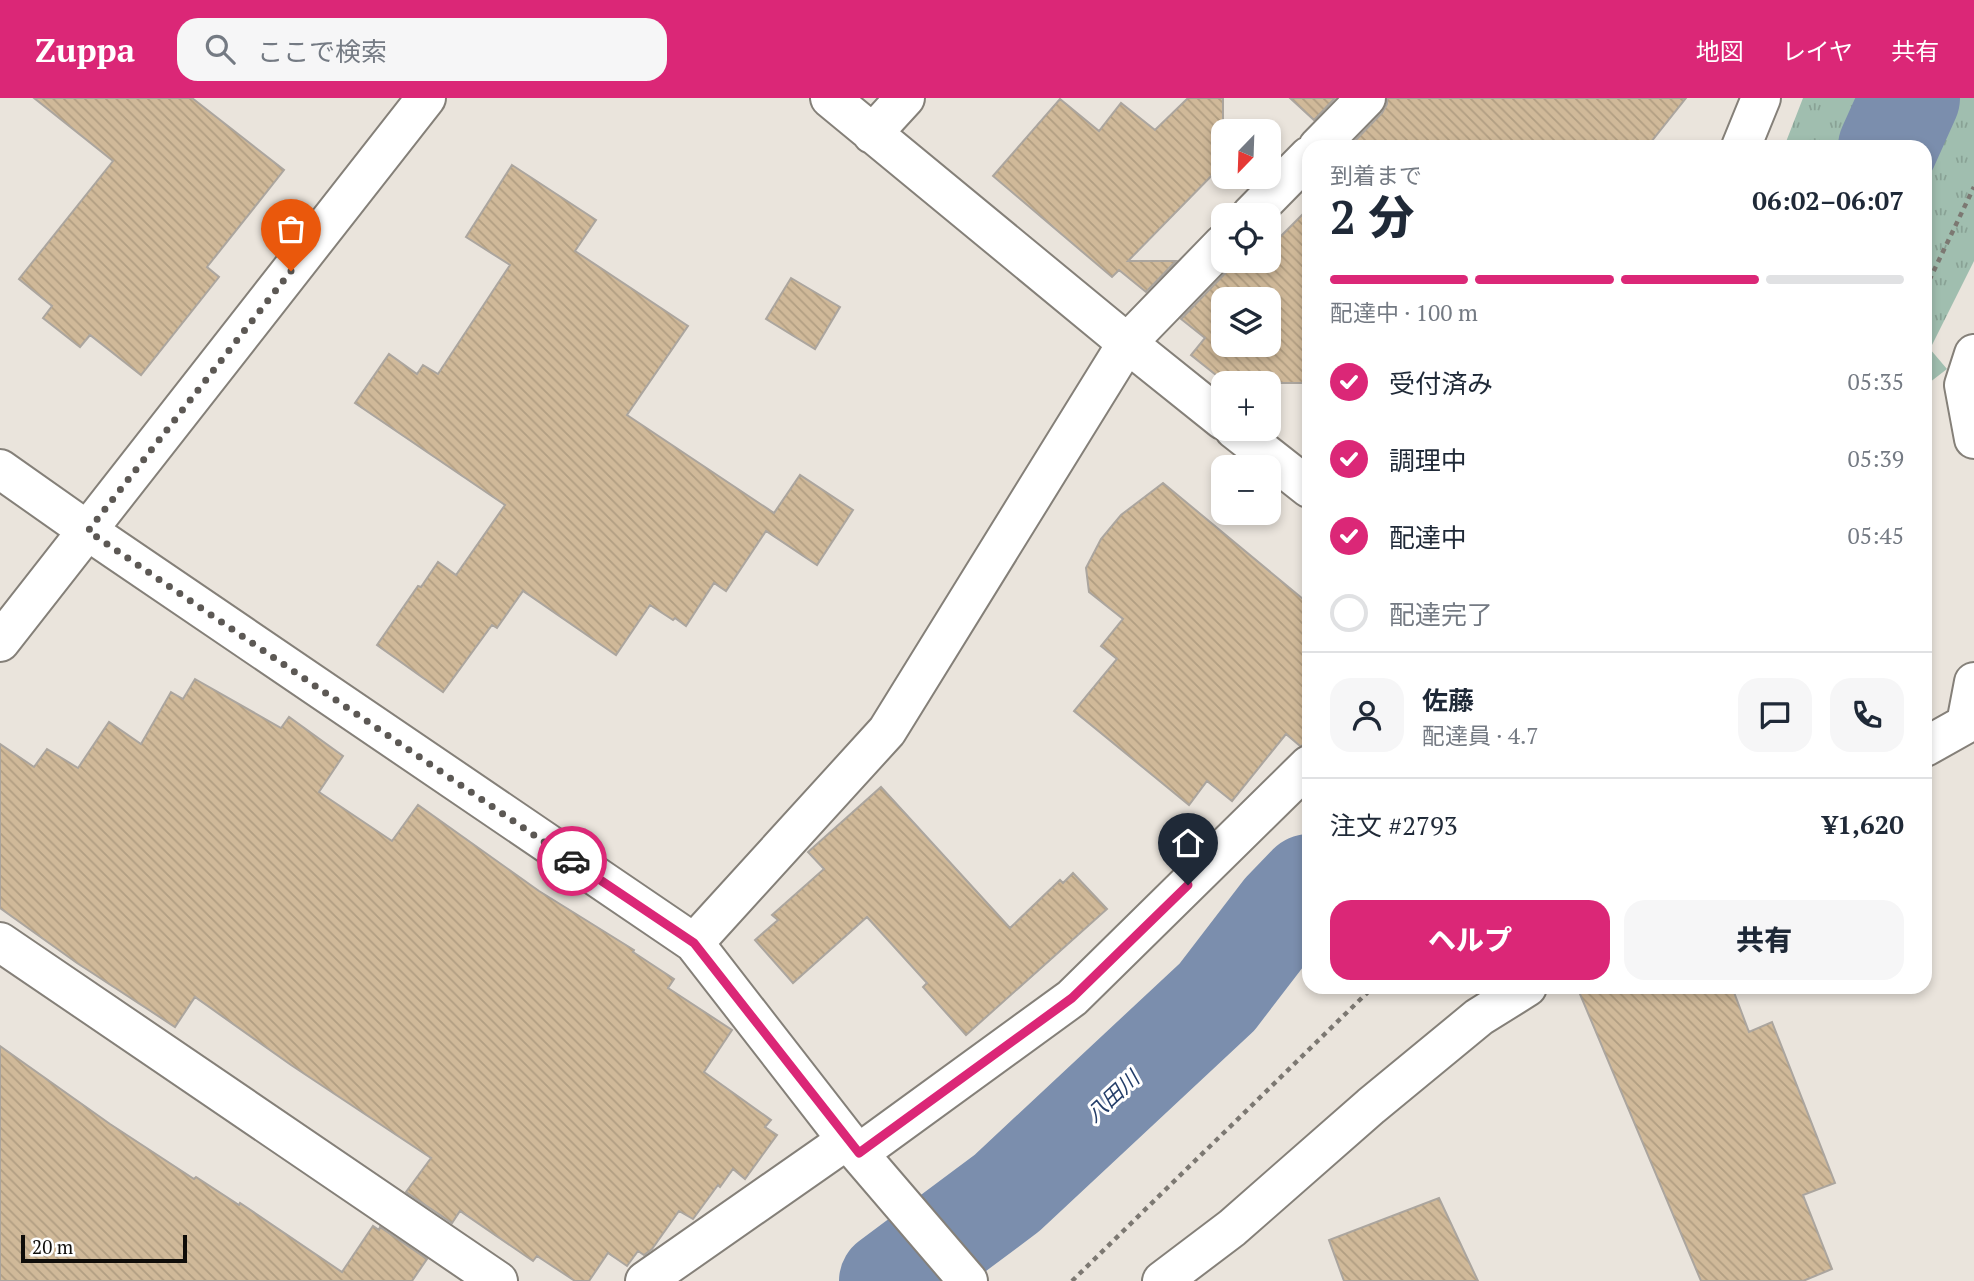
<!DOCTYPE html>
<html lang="ja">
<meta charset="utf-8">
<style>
body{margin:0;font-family:"PT Serif","Noto Sans JP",serif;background:#f6f6f7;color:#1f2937;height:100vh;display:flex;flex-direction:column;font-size:26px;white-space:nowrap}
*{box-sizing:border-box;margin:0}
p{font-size:23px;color:#747a83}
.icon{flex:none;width:38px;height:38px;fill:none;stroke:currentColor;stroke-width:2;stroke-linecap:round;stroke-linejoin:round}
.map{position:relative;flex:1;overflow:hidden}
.drawer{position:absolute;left:1302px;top:42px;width:630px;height:854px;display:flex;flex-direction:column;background:#fff;border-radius:21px;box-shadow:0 4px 10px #0003}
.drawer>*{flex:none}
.needle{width:46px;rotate:203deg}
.buttons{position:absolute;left:1211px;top:21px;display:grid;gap:14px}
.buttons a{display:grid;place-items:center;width:70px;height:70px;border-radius:14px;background:#fff;box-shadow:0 4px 10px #0003;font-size:35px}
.scale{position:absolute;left:21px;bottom:18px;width:166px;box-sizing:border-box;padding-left:7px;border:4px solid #0f0d0a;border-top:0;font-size:19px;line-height:24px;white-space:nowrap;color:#0f0d0a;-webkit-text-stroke:5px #fff;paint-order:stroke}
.pin{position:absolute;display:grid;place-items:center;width:60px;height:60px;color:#fff;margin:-72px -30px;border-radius:50% 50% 50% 0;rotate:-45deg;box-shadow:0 0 7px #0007}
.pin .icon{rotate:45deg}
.courier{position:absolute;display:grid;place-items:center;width:70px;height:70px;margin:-35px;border:5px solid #db2777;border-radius:50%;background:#fff;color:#222;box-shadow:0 2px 9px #0007}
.overview em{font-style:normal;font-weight:800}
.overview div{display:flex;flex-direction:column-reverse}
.overview{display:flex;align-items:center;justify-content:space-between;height:119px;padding:0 28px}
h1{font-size:46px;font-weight:800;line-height:52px}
.bar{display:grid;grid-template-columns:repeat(4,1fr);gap:10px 7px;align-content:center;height:84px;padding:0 28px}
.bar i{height:9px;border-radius:5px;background:#e0e1e3}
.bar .current{background:#db2777}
.bar p{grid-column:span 4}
.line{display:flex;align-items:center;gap:18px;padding:0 28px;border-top:2px solid #e0e1e3}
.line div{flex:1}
.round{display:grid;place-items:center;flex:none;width:74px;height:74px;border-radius:21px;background:#f6f6f7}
ol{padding:0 28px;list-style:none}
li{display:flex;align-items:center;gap:21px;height:77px}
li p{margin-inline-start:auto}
li .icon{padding:7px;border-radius:50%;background:#db2777;color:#fff;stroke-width:4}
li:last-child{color:#747a83}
li i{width:38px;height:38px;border:4px solid #e0e1e3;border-radius:50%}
.button{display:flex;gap:14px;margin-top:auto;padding:14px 28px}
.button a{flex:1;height:80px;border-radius:21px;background:#db2777;color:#fff;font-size:28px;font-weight:800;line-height:80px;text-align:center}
.button a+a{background:#f6f6f7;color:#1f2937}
header{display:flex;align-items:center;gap:42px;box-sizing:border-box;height:98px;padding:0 35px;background:#db2777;color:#fff}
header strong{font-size:33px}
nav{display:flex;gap:38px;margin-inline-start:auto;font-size:24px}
.search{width:490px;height:63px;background:#f6f6f7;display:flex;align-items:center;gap:18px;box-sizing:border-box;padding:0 24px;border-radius:21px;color:#747a83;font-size:26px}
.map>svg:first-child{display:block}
.park{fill:url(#park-tufts)}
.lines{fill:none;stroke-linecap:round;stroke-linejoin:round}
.river{stroke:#7b8ead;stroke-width:100}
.building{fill:url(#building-back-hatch);stroke:#aba59e;stroke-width:2;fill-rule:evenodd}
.minor-casing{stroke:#858079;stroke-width:42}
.tertiary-casing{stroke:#858079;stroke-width:42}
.path{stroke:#7c7872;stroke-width:4.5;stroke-dasharray:5 5;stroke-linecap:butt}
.minor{stroke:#fff;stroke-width:38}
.tertiary{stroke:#fff;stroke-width:38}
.done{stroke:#5c5854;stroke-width:7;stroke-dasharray:0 12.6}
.route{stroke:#db2777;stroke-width:9}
.labels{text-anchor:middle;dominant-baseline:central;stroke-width:6;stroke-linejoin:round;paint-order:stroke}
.water-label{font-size:21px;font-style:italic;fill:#243e69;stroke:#fff}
</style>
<header>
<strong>Zuppa</strong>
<div class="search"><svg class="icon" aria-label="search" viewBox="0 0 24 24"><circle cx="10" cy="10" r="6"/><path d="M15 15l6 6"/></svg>ここで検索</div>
<nav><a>地図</a><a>レイヤ</a><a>共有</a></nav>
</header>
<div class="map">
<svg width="1974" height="1183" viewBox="0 0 1974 1183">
<defs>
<pattern id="park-tufts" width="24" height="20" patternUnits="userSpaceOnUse" patternTransform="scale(1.75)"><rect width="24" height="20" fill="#a0beaf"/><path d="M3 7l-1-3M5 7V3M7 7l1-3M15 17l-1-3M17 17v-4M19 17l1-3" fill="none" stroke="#89a295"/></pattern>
<pattern id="building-back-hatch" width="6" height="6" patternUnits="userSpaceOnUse" patternTransform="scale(1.75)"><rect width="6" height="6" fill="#d0b999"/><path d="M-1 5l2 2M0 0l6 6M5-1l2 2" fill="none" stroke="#b19e82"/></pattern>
</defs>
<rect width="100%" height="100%" fill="#eae4dc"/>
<path class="park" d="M1803,0H1974V163L1930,251L1947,271L1925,288V49H1784Z"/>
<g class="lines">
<path class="river" d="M1888,49L1910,0
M889,1183L1007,1095L1217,899L1283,813L1309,786"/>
</g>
<path class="building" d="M34,0H192L284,72L207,169L219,179L141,277L90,237L80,249L43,220L52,208L19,181L113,63Z
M1188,0H1223V66L1128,163H1176L1146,194L1119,172L1112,179L993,78L1060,1L1099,33L1121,5L1155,32Z
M1290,0H1335L1314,22Z
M1387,0H1686L1647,49H1349L1382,15L1387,6Z
M512,67L596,122L575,153L688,228L627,317L774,415L800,377L853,412L817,467L766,433L726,493L714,485L686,528L675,520L673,522L650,507L616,557L523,493L497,530L492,527L443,594L377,547L418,488L421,489L438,464L456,477L505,407L355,305L389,256L417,276L423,267L438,276L510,167L466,139Z
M1309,110V285H1226L1191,257L1205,240L1181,221L1237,163H1269V150ZM1223,201H1269V247H1223Z
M791,180L840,209L815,251L766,221Z
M1163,385L1309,506V646L1300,648L1286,636L1232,703L1207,683L1189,707L1074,613L1117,561L1101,548L1123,521L1089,494L1086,470L1101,441L1121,417Z
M195,581L281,630L289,619L343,658L319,694L392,743L418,707L539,793L634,852L633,854L674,881L668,890L732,932L704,974L771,1022L765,1029L777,1037L745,1081L733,1071L720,1089L718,1087L693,1121L679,1113L652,1151L644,1157L638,1153L627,1168L608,1155L589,1183H575L537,1158L533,1163L460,1113L452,1125L406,1094L431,1060L291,967L195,899L175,929L77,865L0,810V646L34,669L47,651L78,670L109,624L141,646L171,594L183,601Z
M881,689L1010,830L1060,782L1063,785L1073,775L1107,811L966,937L923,889L927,885L867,819L793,885L755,842L778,822L772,817L824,771L808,754Z
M1577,889H1732L1749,934L1772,924L1835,1085L1803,1097L1832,1171L1803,1183H1701Z
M0,948L110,1026L194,1081L196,1079L239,1107L240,1105L342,1174L373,1128L379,1132L380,1129L427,1161L412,1183H0Z
M1439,1100L1478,1183H1344L1329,1142Z"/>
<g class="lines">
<g class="minor-casing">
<path id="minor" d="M830,0L1127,245L1223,322
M872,36L905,0
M1318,49L1366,0
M1741,49L1761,0
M1251,117L1309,58
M1974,256L1964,287L1974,341
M1234,331L1309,390
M0,371L88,433L694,845L847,1042L968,1183
M1925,649L1966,626L1974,584
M0,844L498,1183
M694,845L887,633L1127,245L1223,146
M859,1055L1072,900L1309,667
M645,1183L847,1042
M1162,1183L1232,1130L1371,1008L1479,919L1527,889"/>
</g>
<g class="tertiary-casing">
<path id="tertiary" d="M0,544L426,0"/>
</g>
<path class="path" d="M1925,191L1974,89
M1072,1183L1373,889"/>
<use href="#minor" class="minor"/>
<use href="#tertiary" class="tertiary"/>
</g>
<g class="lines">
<path class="done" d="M291,173L88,433L572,763"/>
<path class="route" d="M572,763L694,845L859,1055L1072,900L1188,787"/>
</g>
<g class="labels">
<g class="water-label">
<text transform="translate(1112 998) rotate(-43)">八田川</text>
</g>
</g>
</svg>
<div class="buttons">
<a><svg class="needle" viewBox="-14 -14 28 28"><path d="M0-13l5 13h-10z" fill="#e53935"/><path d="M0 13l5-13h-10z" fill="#747a83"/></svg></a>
<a><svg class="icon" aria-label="locate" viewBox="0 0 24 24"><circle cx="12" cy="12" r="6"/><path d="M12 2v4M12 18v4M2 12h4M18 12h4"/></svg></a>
<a><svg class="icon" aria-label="layers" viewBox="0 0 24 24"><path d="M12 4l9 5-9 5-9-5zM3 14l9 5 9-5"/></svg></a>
<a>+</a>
<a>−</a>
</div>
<div class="scale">20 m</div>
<div class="pin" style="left:291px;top:173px;background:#ea580c"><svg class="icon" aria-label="bag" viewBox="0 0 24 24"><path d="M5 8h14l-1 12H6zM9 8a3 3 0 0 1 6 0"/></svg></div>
<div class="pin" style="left:1188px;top:787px;background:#1f2937"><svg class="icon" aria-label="home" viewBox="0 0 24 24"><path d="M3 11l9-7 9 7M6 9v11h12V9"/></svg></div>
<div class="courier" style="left:572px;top:763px"><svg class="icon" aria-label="car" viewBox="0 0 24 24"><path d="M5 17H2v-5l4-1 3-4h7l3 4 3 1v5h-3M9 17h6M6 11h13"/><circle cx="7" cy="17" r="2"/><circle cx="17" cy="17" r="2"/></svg></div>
<section class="drawer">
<div class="overview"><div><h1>2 分</h1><p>到着まで</p></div><em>06:02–06:07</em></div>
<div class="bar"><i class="current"></i><i class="current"></i><i class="current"></i><i></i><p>配達中 · 100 m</p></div>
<ol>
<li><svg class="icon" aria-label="check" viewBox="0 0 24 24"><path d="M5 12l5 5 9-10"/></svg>受付済み<p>05:35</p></li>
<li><svg class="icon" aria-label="check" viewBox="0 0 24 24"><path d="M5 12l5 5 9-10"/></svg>調理中<p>05:39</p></li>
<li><svg class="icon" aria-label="check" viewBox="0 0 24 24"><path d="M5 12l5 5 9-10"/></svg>配達中<p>05:45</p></li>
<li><i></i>配達完了</li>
</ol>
<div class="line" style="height:126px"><a class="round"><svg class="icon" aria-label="person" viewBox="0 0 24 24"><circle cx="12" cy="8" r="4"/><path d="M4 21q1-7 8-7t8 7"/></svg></a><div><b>佐藤</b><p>配達員 · 4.7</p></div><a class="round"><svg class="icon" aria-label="chat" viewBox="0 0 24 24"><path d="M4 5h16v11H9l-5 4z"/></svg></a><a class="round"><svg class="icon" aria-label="phone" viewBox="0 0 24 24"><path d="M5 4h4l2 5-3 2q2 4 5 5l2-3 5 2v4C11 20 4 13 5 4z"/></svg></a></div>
<div class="line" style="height:91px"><div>注文 #2793</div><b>¥1,620</b></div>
<div class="button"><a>ヘルプ</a><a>共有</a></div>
</section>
</div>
